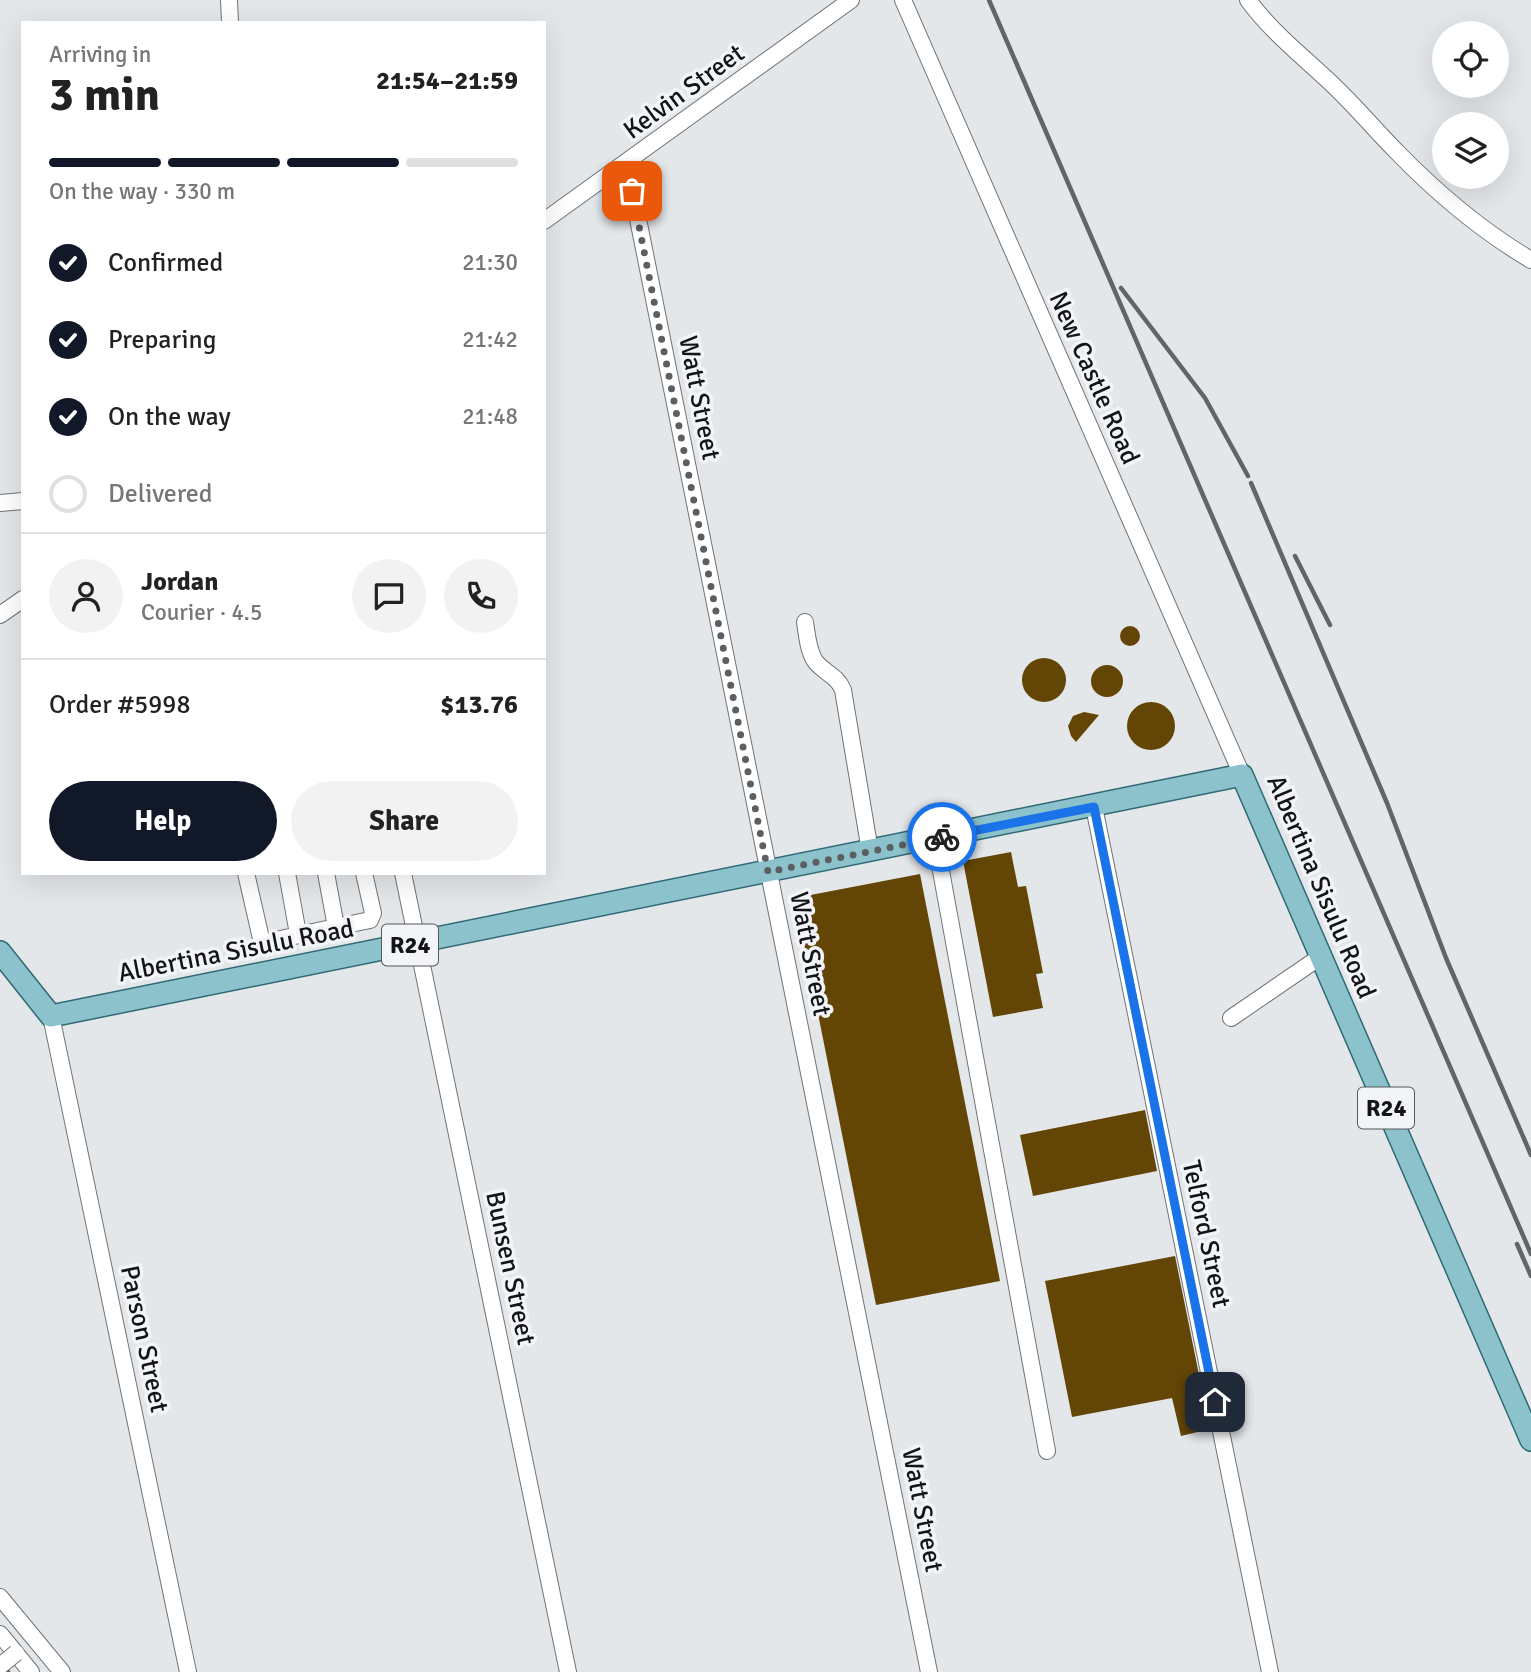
<!DOCTYPE html>
<meta charset="utf-8">
<style>
body{margin:0;font-family:Signika,sans-serif;background:#f2f2f2;color:#222;height:100vh;display:flex;flex-direction:column;font-size:26px;white-space:nowrap}
*{box-sizing:border-box;margin:0}
p{font-size:23px;color:#767676}
.icon{flex:none;width:38px;height:38px;fill:none;stroke:currentColor;stroke-width:2;stroke-linecap:round;stroke-linejoin:round}
.map{position:relative;flex:1;overflow:hidden}
.details{position:absolute;left:21px;top:21px;width:525px;height:854px;display:flex;flex-direction:column;background:#fff;border-radius:0px;box-shadow:0 7px 28px #0002}
.details>*{flex:none}
.fabs{position:absolute;left:1432px;top:21px;display:grid;gap:14px}
.fabs a{display:grid;place-items:center;width:77px;height:77px;border-radius:50%;background:#fff;box-shadow:0 7px 28px #0002;font-size:35px}
.pin{position:absolute;display:grid;place-items:center;width:60px;height:60px;color:#fff;margin:-30px;border-radius:14px;box-shadow:0 4px 10px #0006}
.courier{position:absolute;display:grid;place-items:center;width:70px;height:70px;margin:-35px;border:5px solid #1a73e8;border-radius:50%;background:#fff;color:#222;box-shadow:0 2px 9px #0007}
.head em{font-style:normal;font-weight:800}
.head div{display:flex;flex-direction:column-reverse}
.head{display:flex;align-items:center;justify-content:space-between;height:119px;padding:0 28px}
h1{font-size:46px;font-weight:800;line-height:52px}
.bar{display:grid;grid-template-columns:repeat(4,1fr);gap:10px 7px;align-content:center;height:84px;padding:0 28px}
.bar i{height:9px;border-radius:5px;background:#e0e0e0}
.bar .selected{background:#111827}
.bar p{grid-column:span 4}
.line{display:flex;align-items:center;gap:18px;padding:0 28px;border-top:2px solid #e0e0e0}
.line div{flex:1}
.round{display:grid;place-items:center;flex:none;width:74px;height:74px;border-radius:37px;background:#f2f2f2}
ol{padding:0 28px;list-style:none}
li{display:flex;align-items:center;gap:21px;height:77px}
li p{margin-inline-start:auto}
li .icon{padding:7px;border-radius:50%;background:#111827;color:#fff;stroke-width:4}
li:last-child{color:#767676}
li i{width:38px;height:38px;border:4px solid #e0e0e0;border-radius:50%}
.button{display:flex;gap:14px;margin-top:auto;padding:14px 28px}
.button a{flex:1;height:80px;border-radius:42px;background:#111827;color:#fff;font-size:28px;font-weight:800;line-height:80px;text-align:center}
.button a+a{background:#f2f2f2;color:#222}
.map>svg:first-child{display:block}
.building{fill:#634506}
.lines{fill:none;stroke-linecap:round;stroke-linejoin:round}
.minor-casing{stroke:#717376;stroke-width:18}
.major-casing{stroke:#306a75;stroke-width:24}
.minor{stroke:#fff;stroke-width:16}
.major{stroke:#8cc2cb;stroke-width:21}
.rail{stroke:#626466;stroke-width:4.5}
.minor-bridge-casing{stroke:#717376;stroke-width:18;stroke-linecap:butt}
.minor-bridge{stroke:#fff;stroke-width:16}
.done{stroke:#5c5e60;stroke-width:7;stroke-dasharray:0 12.6}
.route{stroke:#1a73e8;stroke-width:9}
.labels{text-anchor:middle;dominant-baseline:central;stroke-width:7;stroke-linejoin:round;paint-order:stroke}
.shield{fill:#f2f4f7;stroke:#565759;stroke-width:2}
.shield-label{font-size:24px;font-weight:bold;fill:#131415}
.street-label{font-size:26px;fill:#131415;stroke:#f2f4f7}
</style>
<div class="map">
<svg width="1531" height="1672" viewBox="0 0 1531 1672">
<rect width="100%" height="100%" fill="#e4e7ea"/>
<path class="building" d="M1120 636a10 10 0 1 1 20 0a10 10 0 1 1-20 0Z
M1022 680a22 22 0 1 1 44 0a22 22 0 1 1-44 0Z
M1091 681a16 16 0 1 1 32 0a16 16 0 1 1-32 0Z
M1127 726a24 24 0 1 1 48 0a24 24 0 1 1-48 0Z
M1084,712L1099,715L1076,742L1071,736L1068,726L1073,716Z
M1011,852L1018,887L1026,886L1043,973L1036,974L1043,1008L993,1017L963,861Z
M920,874L1000,1281L876,1305L795,898Z
M1145,1110L1157,1171L1033,1196L1020,1135Z
M1175,1256L1210,1429L1181,1436L1172,1398L1072,1417L1045,1281Z"/>
<g class="lines">
<g class="minor-casing">
<path id="minor" d="M229,0L230,23
M903,0L1242,775
M1248,0C1273,34 1305,58 1335,87C1357,108 1376,131 1398,153C1438,194 1482,231 1531,260
M627,164L929,1672
M544,221L851,0
M0,503L23,501
M0,615L23,599
M805,622C807,635 808,650 815,661C824,673 837,675 843,690L870,851
M1094,807L1270,1672
M935,838L1047,1451
M246,873L262,943L336,927
M287,873L298,934
M326,873L336,927L370,920L373,913L364,873
M403,873L568,1672
M51,1016L188,1672
M1231,1018L1320,957
M0,1597L62,1672
M0,1634L31,1672"/>
</g>
<g class="major-casing">
<path id="major" d="M0,952L51,1016L1242,775L1531,1440"/>
</g>
<use href="#minor" class="minor"/>
<use href="#major" class="major"/>
<path class="rail" d="M989,0L1531,1254
M1121,288L1205,398L1248,476
M1251,483L1387,803L1446,958L1531,1155
M1295,556L1330,625
M1517,1244L1531,1276
M0,1662L8,1672"/>
<g class="minor-bridge-casing">
<path id="minor-bridge" d="M0,1666L16,1653"/>
</g>
<use href="#minor-bridge" class="minor-bridge"/>
</g>
<g class="lines">
<path class="done" d="M632,191L768,872L942,837"/>
<path class="route" d="M942,837L1094,807L1215,1402"/>
</g>
<g class="labels">
<g class="shield">
<rect x="382" y="924.5" width="56" height="41" rx="5"/>
<rect x="1358" y="1087.5" width="56" height="41" rx="5"/>
</g>
<g class="shield-label">
<text x="410" y="945">R24</text>
<text x="1386" y="1108">R24</text>
</g>
<g class="street-label">
<text transform="translate(684 92) rotate(-36)">Kelvin Street</text>
<text transform="translate(1094 378) rotate(66)">New Castle Road</text>
<text transform="translate(699 398) rotate(79)">Watt Street</text>
<text transform="translate(1321 887) rotate(67)">Albertina Sisulu Road</text>
<text transform="translate(236 951) rotate(-11)">Albertina Sisulu Road</text>
<text transform="translate(810 954) rotate(79)">Watt Street</text>
<text transform="translate(1206 1234) rotate(78)">Telford Street</text>
<text transform="translate(510 1268) rotate(78)">Bunsen Street</text>
<text transform="translate(144 1339) rotate(78)">Parson Street</text>
<text transform="translate(922 1510) rotate(79)">Watt Street</text>
</g>
</g>
</svg>
<div class="fabs">
<a><svg class="icon" aria-label="locate" viewBox="0 0 24 24"><circle cx="12" cy="12" r="6"/><path d="M12 2v4M12 18v4M2 12h4M18 12h4"/></svg></a>
<a><svg class="icon" aria-label="layers" viewBox="0 0 24 24"><path d="M12 4l9 5-9 5-9-5zM3 14l9 5 9-5"/></svg></a>
</div>
<div class="pin" style="left:632px;top:191px;background:#ea580c"><svg class="icon" aria-label="bag" viewBox="0 0 24 24"><path d="M5 8h14l-1 12H6zM9 8a3 3 0 0 1 6 0"/></svg></div>
<div class="pin" style="left:1215px;top:1402px;background:#1f2937"><svg class="icon" aria-label="home" viewBox="0 0 24 24"><path d="M3 11l9-7 9 7M6 9v11h12V9"/></svg></div>
<div class="courier" style="left:942px;top:837px"><svg class="icon" aria-label="bike" viewBox="0 0 24 24"><circle cx="6" cy="16" r="4"/><circle cx="18" cy="16" r="4"/><path d="M6 16l4-8h5l3 8M10 8l3 8H6M13 5h3"/></svg></div>
<section class="details">
<div class="head"><div><h1>3 min</h1><p>Arriving in</p></div><em>21:54–21:59</em></div>
<div class="bar"><i class="selected"></i><i class="selected"></i><i class="selected"></i><i></i><p>On the way · 330 m</p></div>
<ol>
<li><svg class="icon" aria-label="check" viewBox="0 0 24 24"><path d="M5 12l5 5 9-10"/></svg>Confirmed<p>21:30</p></li>
<li><svg class="icon" aria-label="check" viewBox="0 0 24 24"><path d="M5 12l5 5 9-10"/></svg>Preparing<p>21:42</p></li>
<li><svg class="icon" aria-label="check" viewBox="0 0 24 24"><path d="M5 12l5 5 9-10"/></svg>On the way<p>21:48</p></li>
<li><i></i>Delivered</li>
</ol>
<div class="line" style="height:126px"><a class="round"><svg class="icon" aria-label="person" viewBox="0 0 24 24"><circle cx="12" cy="8" r="4"/><path d="M4 21q1-7 8-7t8 7"/></svg></a><div><b>Jordan</b><p>Courier · 4.5</p></div><a class="round"><svg class="icon" aria-label="chat" viewBox="0 0 24 24"><path d="M4 5h16v11H9l-5 4z"/></svg></a><a class="round"><svg class="icon" aria-label="phone" viewBox="0 0 24 24"><path d="M5 4h4l2 5-3 2q2 4 5 5l2-3 5 2v4C11 20 4 13 5 4z"/></svg></a></div>
<div class="line" style="height:91px"><div>Order #5998</div><b>$13.76</b></div>
<div class="button"><a>Help</a><a>Share</a></div>
</section>
</div>
